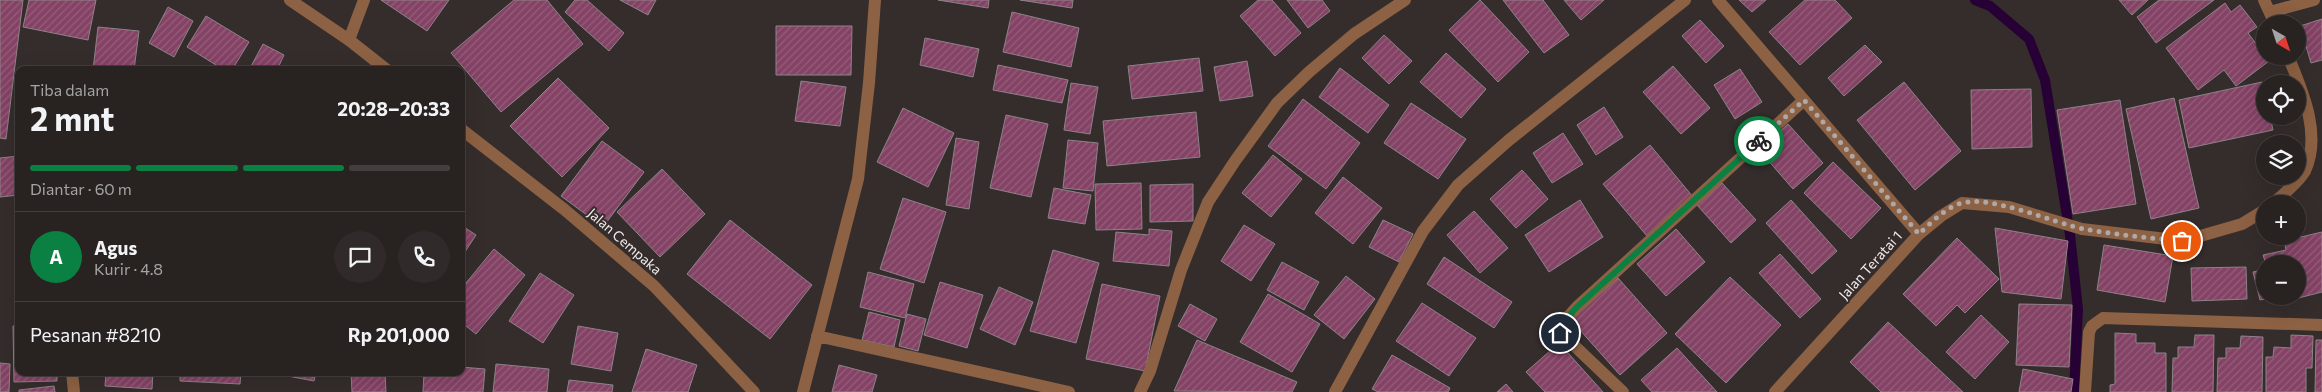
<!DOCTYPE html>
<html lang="id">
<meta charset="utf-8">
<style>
body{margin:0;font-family:Commissioner,sans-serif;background:#302a2a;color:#f1f3f6;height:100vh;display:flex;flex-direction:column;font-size:19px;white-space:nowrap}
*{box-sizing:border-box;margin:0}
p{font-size:16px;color:#a5a4a5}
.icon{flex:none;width:28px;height:28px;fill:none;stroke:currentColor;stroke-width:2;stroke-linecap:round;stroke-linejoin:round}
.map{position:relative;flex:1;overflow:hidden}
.drawer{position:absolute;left:15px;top:66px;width:450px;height:310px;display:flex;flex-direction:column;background:#282221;border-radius:10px;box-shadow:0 5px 20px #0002,0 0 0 1px #443f3f}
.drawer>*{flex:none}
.needle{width:32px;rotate:141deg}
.fabs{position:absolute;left:2256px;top:15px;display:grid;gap:10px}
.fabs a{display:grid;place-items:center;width:50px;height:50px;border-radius:50%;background:#282221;box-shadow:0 5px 20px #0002,0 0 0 1px #443f3f;font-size:25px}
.pin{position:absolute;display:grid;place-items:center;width:42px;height:42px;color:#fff;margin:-21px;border:2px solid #fff;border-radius:50%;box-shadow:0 1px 5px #0007}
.courier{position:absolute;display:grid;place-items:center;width:50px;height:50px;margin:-25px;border:4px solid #0b8043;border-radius:50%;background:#fff;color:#222;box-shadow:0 1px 6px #0007}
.headline em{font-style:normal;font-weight:700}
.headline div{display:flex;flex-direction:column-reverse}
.headline{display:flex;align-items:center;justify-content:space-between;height:85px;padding:0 15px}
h1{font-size:32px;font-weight:700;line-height:38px}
.bar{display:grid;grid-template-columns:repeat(4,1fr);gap:8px 5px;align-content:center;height:60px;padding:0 15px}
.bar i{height:6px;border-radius:4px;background:#443f3f}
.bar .active{background:#0b8043}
.bar p{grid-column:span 4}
.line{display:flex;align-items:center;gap:12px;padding:0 15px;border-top:1px solid #443f3f}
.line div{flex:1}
.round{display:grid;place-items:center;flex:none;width:52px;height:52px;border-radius:26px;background:#302a2a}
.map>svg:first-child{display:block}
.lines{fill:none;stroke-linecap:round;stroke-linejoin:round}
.stream{stroke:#270035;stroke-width:10}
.building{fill:url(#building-hatch);stroke:#8d8388}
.minor{stroke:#8d6143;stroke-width:12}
.tertiary{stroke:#8d6143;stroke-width:12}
.done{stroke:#afa8a8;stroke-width:5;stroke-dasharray:0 9}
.route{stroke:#0b8043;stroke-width:6}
.labels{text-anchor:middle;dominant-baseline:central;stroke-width:4;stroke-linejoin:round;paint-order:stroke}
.street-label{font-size:14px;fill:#f1ebeb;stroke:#352d2c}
</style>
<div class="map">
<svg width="2322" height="392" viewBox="0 0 2322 392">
<defs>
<pattern id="building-hatch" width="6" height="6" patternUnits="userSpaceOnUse" patternTransform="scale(1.25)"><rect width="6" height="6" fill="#844265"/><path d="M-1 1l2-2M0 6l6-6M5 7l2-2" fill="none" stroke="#965d7b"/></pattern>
</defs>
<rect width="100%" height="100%" fill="#352d2c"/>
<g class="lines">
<path class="stream" d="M1975,0L1990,6L2029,39L2045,80L2070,235L2078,309L2074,392"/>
</g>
<path class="building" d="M0,0H23L6,139L0,138Z
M29,0H96L88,40L23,27Z
M381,0H449L427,31Z
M514,0H547L583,44L501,112L451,53Z
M575,0H587L624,33L609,51L565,12Z
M620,0H656L648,15Z
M938,0H989L988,8Z
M1020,0H1073L1072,8Z
M1258,0H1272L1301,33L1275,56L1240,16Z
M1287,0H1322L1330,11L1308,28Z
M1480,0L1529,52L1498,82L1449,30Z
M1503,0H1543L1569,35L1544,53Z
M1564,0H1604L1581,20Z
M1739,0H1766L1752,12Z
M1805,0H1835L1852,18L1800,65L1769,32Z
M2119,0H2148L2132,15Z
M2159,0H2214L2156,43L2137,17Z
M2225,3L2231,12L2240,5L2257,27L2248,33L2269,61L2236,86L2224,70L2198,90L2166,48Z
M168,7L193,21L174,57L149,43Z
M1012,12L1079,28L1071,67L1003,52Z
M206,16L249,42L232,70H224L187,47Z
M2322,19V60L2311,63L2300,26Z
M1700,20L1724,46L1706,63L1682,36Z
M776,26H852L851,75H776Z
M98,27L139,31L134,70H93Z
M1384,35L1412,61L1389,84L1362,58Z
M925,38L979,49L973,77L920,65Z
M263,44L284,55L277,70H249Z
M1865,45L1882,62L1844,96L1828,78Z
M1446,53L1486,89L1461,118L1420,82Z
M1199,58L1203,91L1132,99L1128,66Z
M1247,61L1253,96L1220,101L1214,67Z
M998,65L1068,80L1062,103L993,90Z
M1673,66L1710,108L1681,134L1643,92Z
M1340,68L1389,105L1368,133L1319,97Z
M1740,69L1762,102L1735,119L1714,85Z
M558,78L609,128L562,177L510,126Z
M801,81L846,87L840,126L795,121Z
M1904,82L1961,151L1915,190L1857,120Z
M2262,82L2265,116H2270L2273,130L2189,148L2179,100Z
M1071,83L1098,87L1090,134L1064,130Z
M2031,89L2032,147L1972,149L1971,90Z
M2174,98L2199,208L2151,219L2126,109Z
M1303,99L1360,143L1326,189L1268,146Z
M2120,100L2136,204L2073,214L2057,110Z
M1411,103L1466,139L1438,179L1384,143Z
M1604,107L1623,137L1596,155L1577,125Z
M903,108L954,133L928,187L877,162Z
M1196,112L1200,157L1107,166L1103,121Z
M1006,115L1048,124L1031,197L990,188Z
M1788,124L1823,163L1793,189L1759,150Z
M1563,133L1583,164L1552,183L1533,153Z
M956,138L979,142L969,209L946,205Z
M1068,140L1098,143L1093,191L1063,188Z
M602,141L644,172L603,227L561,196Z
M1650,145L1693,197L1647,236L1603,184Z
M1273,155L1302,179L1271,217L1242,193Z
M19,156V195L0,197V158Z
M1833,162L1881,208L1851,239L1804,193Z
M662,169L705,214L660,257L617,212Z
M1522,170L1548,199L1516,228L1490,199Z
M1343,177L1382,208L1353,244L1315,213Z
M1141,183L1142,229L1096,230L1095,184Z
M1722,183L1756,220L1731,243L1697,205Z
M1193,184V221L1150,222V185Z
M1054,188L1091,195L1085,224L1048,218Z
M903,198L946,212L924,283L880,269Z
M1580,200L1603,237L1549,272L1525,235Z
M1791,200L1837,251L1812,274L1766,223Z
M1474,211L1508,248L1480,273L1447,235Z
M730,220L812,285L770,339L687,274Z
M1383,220L1413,234L1399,262L1369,247Z
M461,225L476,235L461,258Z
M1244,225L1275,244L1251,281L1221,261Z
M1995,228L2068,241L2061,299L2002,292Z
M1149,229L1172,231L1169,266L1113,261L1116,232L1149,235Z
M1676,229L1705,262L1666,296L1637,264Z
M2322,232V292L2275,304L2274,297L2260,300L2253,272L2265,269V296H2298V264H2266L2263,255L2286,250L2284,241Z
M1957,238L1999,279L1965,313L1957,305L1936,326L1903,294Z
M2104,245L2173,256L2165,302L2097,290Z
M494,249L525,275L476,334L461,322V289Z
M1053,250L1099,263L1076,343L1030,331Z
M1780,254L1821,299L1800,318L1759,273Z
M1444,257L1512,302L1494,328L1427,284Z
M1282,262L1319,282L1304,310L1267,290Z
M2246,267L2247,299L2192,301L2191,268Z
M868,272L914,284L905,318L860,307Z
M540,273L574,295L543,343L509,321Z
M1346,276L1375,299L1344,339L1314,315Z
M1730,277L1781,325L1726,383L1675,334Z
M1618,278L1667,333L1620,375L1571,320Z
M940,282L983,295L967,348L924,335Z
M1102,284L1160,296L1145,371L1086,359Z
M999,287L1033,302L1015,345L980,329Z
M1268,294L1320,324L1292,372L1240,342Z
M1422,303L1476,338L1449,376L1396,341Z
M1190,304L1217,319L1205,341L1178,326Z
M2019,304L2072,305L2069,367L2016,365Z
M869,312L900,320L894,347L862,340Z
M907,314L926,319L918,351L899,346Z
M1981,315L2009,342L1975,379L1946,352Z
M1888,322L1963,392H1881L1850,362Z
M13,326H19V372H57V381L14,382Z
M578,326L618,333L611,371L571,364Z
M2115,333L2136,334V343H2155V353H2166V392H2110V385L2115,384Z
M2195,335H2214L2213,392H2172L2173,358H2178V347H2194Z
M2291,335L2313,336L2312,368H2306V392H2266V357H2273L2274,347L2291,348Z
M2241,336L2263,337L2262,392H2217L2218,358H2226V348H2240Z
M1197,340L1297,382L1292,392L1174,391Z
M2316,340H2322V392H2315Z
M1559,343L1603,392H1545L1526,372Z
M1677,348L1717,392H1652L1641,380Z
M646,349L697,365L688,392H632Z
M1392,355L1450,388L1448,392H1378L1372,389Z
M0,363L10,364L9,392H0Z
M496,364L549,369L547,392H493Z
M839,365L877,375L872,392H832Z
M461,367L485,369L483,392H423L424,372H461Z
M2023,369L2073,379L2071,392H2019Z
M106,372H153L152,389L105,386Z
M180,372H241L240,384L180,381Z
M267,372H316L314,381Z
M351,372H385L386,392H352Z
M569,380L613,385L612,392H567Z
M1506,384L1513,392H1497Z
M54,386L55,392H19V390Z"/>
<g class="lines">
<path class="minor" d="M1718,0L1919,234
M2264,0L2275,24
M2270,12L2314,0
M349,40L364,0
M2273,204C2283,194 2298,183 2305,171C2322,134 2302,90 2288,56
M817,336L1069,392
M72,372L74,392
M803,392L858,179L869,83L875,0
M1140,392L1150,371L1181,270L1208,202L1235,161L1277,103L1309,72L1354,34L1405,0
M1335,392L1423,231L1458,185L1509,140L1685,0
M1623,392L1561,333V325L1577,307L1804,100
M1775,392L1919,234L1941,216L1962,203L2009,207L2082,229L2183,241L2242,224L2265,210
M2085,392L2089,332L2092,326L2103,318L2322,325"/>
<path class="tertiary" d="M290,0L349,40L387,70
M461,129L565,210L654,286L754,392"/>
</g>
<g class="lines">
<path class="done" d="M1759,141L1804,100L1919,234C1931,223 1946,207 1962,203C1992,195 2053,223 2084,229C2117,235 2150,238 2182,241"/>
<path class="route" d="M1560,333L1561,325L1577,307L1759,141"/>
</g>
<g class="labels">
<g class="street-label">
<text transform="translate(625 241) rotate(41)">Jalan Cempaka</text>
<text transform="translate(1870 265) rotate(-48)">Jalan Teratai 1</text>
</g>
</g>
</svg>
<div class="fabs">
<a><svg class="needle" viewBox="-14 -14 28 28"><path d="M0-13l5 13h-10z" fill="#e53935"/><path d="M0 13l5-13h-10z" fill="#a5a4a5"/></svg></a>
<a><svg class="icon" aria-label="locate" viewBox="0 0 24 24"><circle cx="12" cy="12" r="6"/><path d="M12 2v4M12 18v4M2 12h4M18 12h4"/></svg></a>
<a><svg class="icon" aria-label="layers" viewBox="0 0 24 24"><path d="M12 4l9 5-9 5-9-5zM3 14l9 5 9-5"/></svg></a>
<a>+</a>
<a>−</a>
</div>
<div class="pin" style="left:2182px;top:241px;background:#ea580c"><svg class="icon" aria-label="bag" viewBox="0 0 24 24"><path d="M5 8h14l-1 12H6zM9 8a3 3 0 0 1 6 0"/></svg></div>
<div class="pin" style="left:1560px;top:333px;background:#1f2937"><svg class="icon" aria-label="home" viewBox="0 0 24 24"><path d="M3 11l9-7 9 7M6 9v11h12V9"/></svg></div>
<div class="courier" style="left:1759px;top:141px"><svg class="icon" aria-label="bike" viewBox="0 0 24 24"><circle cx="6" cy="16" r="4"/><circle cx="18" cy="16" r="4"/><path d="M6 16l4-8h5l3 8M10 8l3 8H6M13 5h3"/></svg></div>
<section class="drawer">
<div class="headline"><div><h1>2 mnt</h1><p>Tiba dalam</p></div><em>20:28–20:33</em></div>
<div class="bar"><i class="active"></i><i class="active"></i><i class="active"></i><i></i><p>Diantar · 60 m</p></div>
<div class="line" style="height:90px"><b class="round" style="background:#0b8043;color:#fff">A</b><div><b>Agus</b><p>Kurir · 4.8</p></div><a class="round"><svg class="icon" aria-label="chat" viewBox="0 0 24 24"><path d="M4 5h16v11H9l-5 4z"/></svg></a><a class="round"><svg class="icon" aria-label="phone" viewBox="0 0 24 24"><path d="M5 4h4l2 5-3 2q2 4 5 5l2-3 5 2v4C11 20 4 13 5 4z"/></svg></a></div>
<div class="line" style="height:65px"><div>Pesanan #8210</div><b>Rp 201,000</b></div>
</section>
</div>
